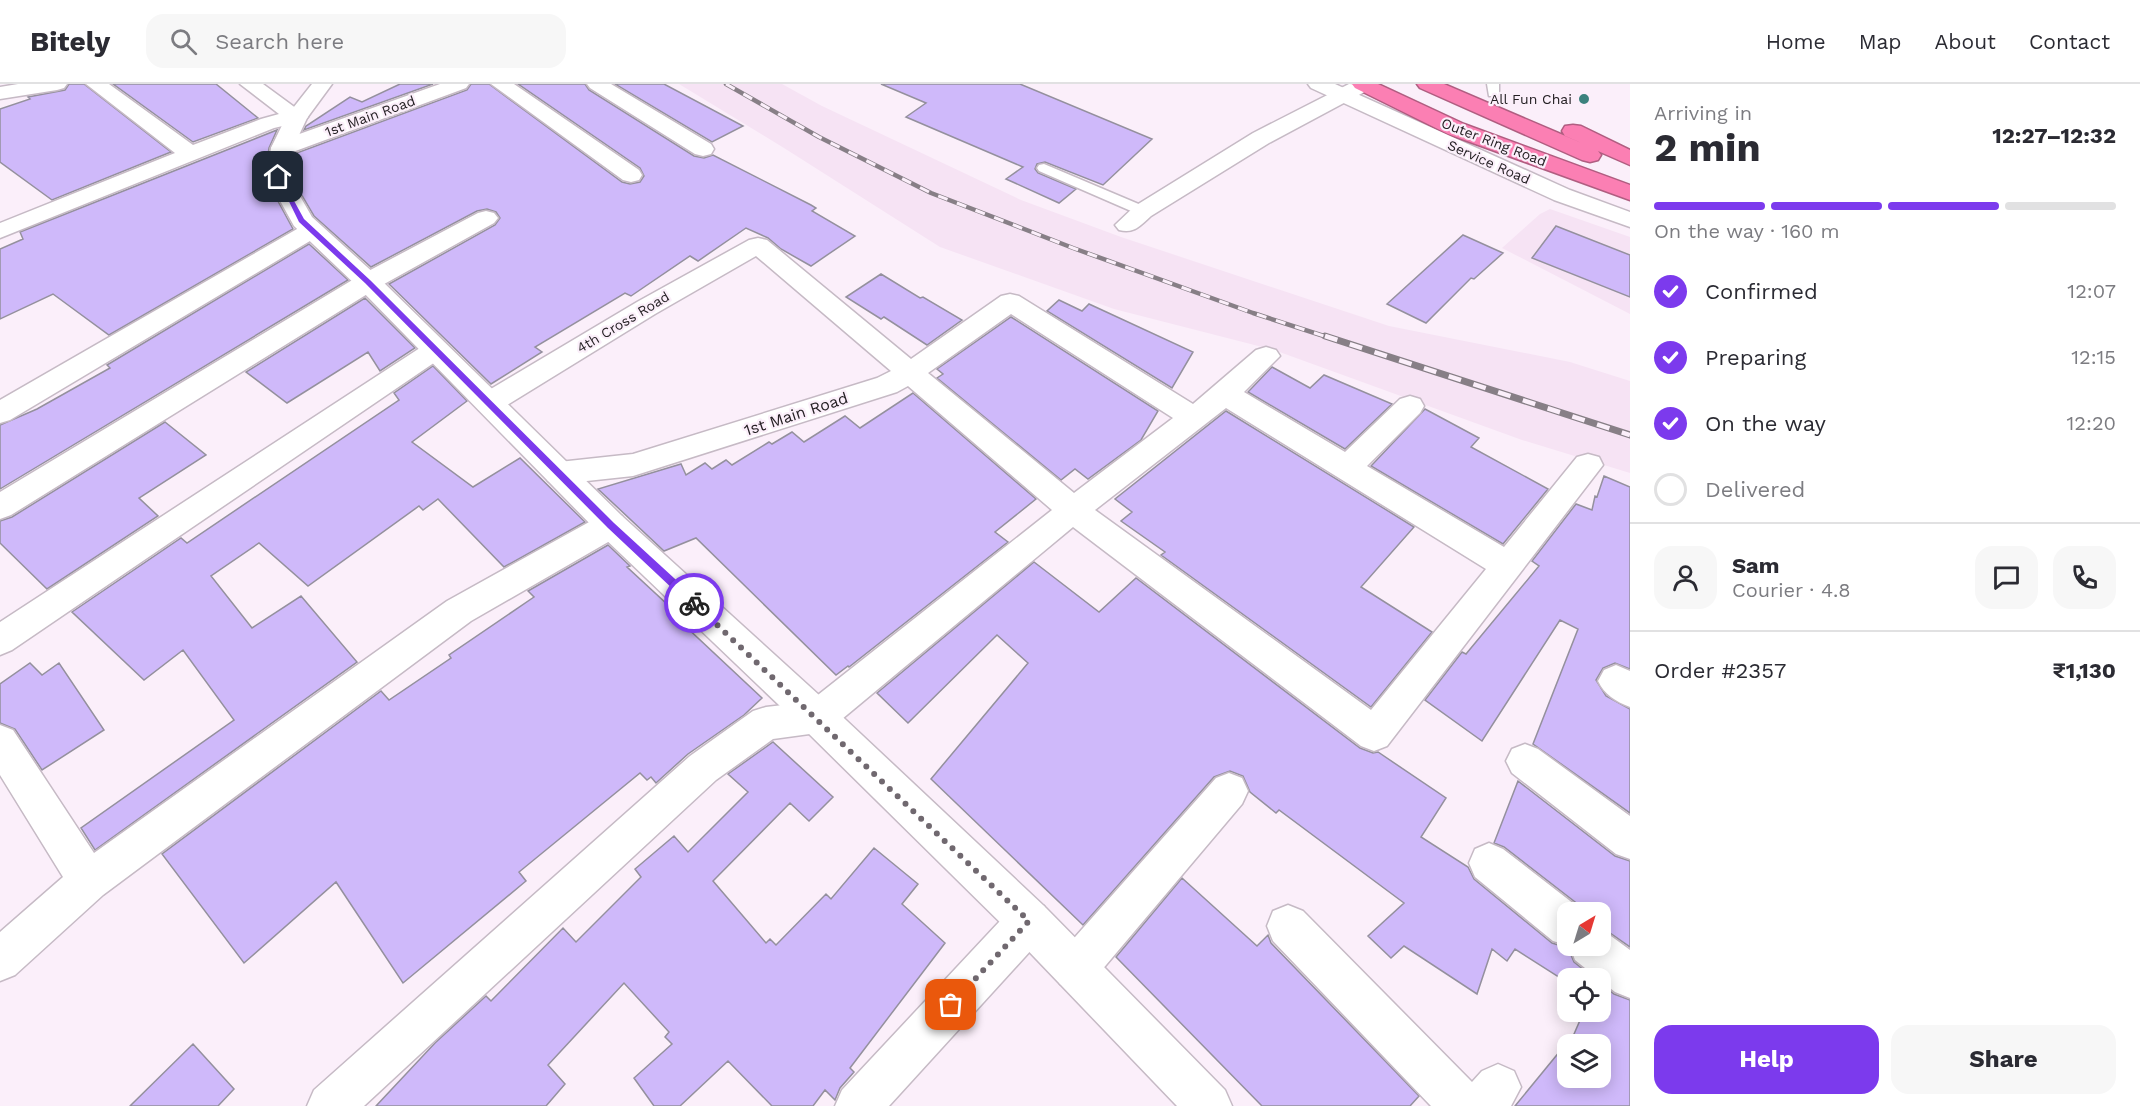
<!DOCTYPE html>
<meta charset="utf-8">
<style>
body{margin:0;font-family:"Work Sans",sans-serif;background:#f7f7f7;color:#2b2b33;height:100vh;display:flex;flex-direction:column;font-size:22px;white-space:nowrap}
*{box-sizing:border-box;margin:0}
p{font-size:20px;color:#7c7c81}
.icon{flex:none;width:33px;height:33px;fill:none;stroke:currentColor;stroke-width:2;stroke-linecap:round;stroke-linejoin:round}
.map{position:relative;flex:1;overflow:hidden}
.side{display:flex;flex-direction:column;background:#fff;width:510px}
.side>*{flex:none}
.needle{width:39px;rotate:38deg}
.controls{position:absolute;left:1557px;top:818px;display:grid;gap:12px}
.controls a{display:grid;place-items:center;width:54px;height:54px;border-radius:12px;background:#fff;box-shadow:0 3px 15px #0003;font-size:30px}
.pin{position:absolute;display:grid;place-items:center;width:51px;height:51px;color:#fff;margin:-26px;border-radius:12px;box-shadow:0 3px 9px #0006}
.courier{position:absolute;display:grid;place-items:center;width:60px;height:60px;margin:-30px;border:4px solid #7c3aed;border-radius:50%;background:#fff;color:#222;box-shadow:0 2px 8px #0007}
.overview em{font-style:normal;font-weight:700}
.overview div{display:flex;flex-direction:column-reverse}
.overview{display:flex;align-items:center;justify-content:space-between;height:102px;padding:0 24px}
h1{font-size:39px;font-weight:700;line-height:45px}
.bar{display:grid;grid-template-columns:repeat(4,1fr);gap:9px 6px;align-content:center;height:72px;padding:0 24px}
.bar i{height:8px;border-radius:4px;background:#e1e1e2}
.bar .current{background:#7c3aed}
.bar p{grid-column:span 4}
.line{display:flex;align-items:center;gap:15px;padding:0 24px;border-top:2px solid #e1e1e2}
.line div{flex:1}
.round{display:grid;place-items:center;flex:none;width:63px;height:63px;border-radius:18px;background:#f7f7f7}
ol{padding:0 24px;list-style:none}
li{display:flex;align-items:center;gap:18px;height:66px}
li p{margin-inline-start:auto}
li .icon{padding:6px;border-radius:50%;background:#7c3aed;color:#fff;stroke-width:4}
li:last-child{color:#7c7c81}
li i{width:33px;height:33px;border:3px solid #e1e1e2;border-radius:50%}
.button{display:flex;gap:12px;margin-top:auto;padding:12px 24px}
.button a{flex:1;height:69px;border-radius:18px;background:#7c3aed;color:#fff;font-size:24px;font-weight:700;line-height:69px;text-align:center}
.button a+a{background:#f7f7f7;color:#2b2b33}
header{display:flex;align-items:center;gap:36px;box-sizing:border-box;height:84px;padding:0 30px;background:#fff;border-bottom:2px solid #e1e1e2}
header strong{font-size:28px}
nav{display:flex;gap:33px;margin-inline-start:auto;font-size:21px}
.search{width:420px;height:54px;background:#f7f7f7;display:flex;align-items:center;gap:15px;box-sizing:border-box;padding:0 21px;border-radius:18px;color:#7c7c81;font-size:22px}
main{display:flex;flex:1;min-height:0}
.map>svg:first-child{display:block}
.built{fill:#f6e3f4}
.building{fill:#cfb9fa;stroke:#94909d;stroke-width:1.5;fill-rule:evenodd}
.lines{fill:none;stroke-linecap:round;stroke-linejoin:round}
.lane-casing{stroke:#c6bac5;stroke-width:3}
.street-casing{stroke:#c6bac5;stroke-width:3}
.secondary-casing{stroke:#c6bac5;stroke-width:3}
.highway-casing{stroke:#b05e81;stroke-width:3}
.lane{fill:#fff;fill-rule:evenodd}
.street{fill:#fff;fill-rule:evenodd}
.secondary{fill:#fff;fill-rule:evenodd}
.highway{fill:#fb7fb3;fill-rule:evenodd}
.rail-far1-casing{stroke:#877f86;stroke-width:4.5}
.rail-casing{stroke:#877f86;stroke-width:7}
.rail-far1{stroke:#fbeffa;stroke-width:3;stroke-dasharray:10;stroke-linecap:butt}
.rail{stroke:#fbeffa;stroke-width:4.5;stroke-dasharray:13;stroke-linecap:butt}
.route{fill:#7c3aed}
.done{stroke:#70686f;stroke-width:6;stroke-dasharray:0 10.8}
.poi-dot{fill:#3b827d;stroke:#fbeffa;stroke-width:2}
.labels{text-anchor:middle;dominant-baseline:central;stroke-width:4.5;stroke-linejoin:round;paint-order:stroke}
.far-poi-label{font-size:14px;fill:#252024;stroke:#fbeffa;text-anchor:end}
.far-street-label{font-size:14px;fill:#252024;stroke:#fbeffa}
.street-label{font-size:16px;fill:#252024;stroke:#fbeffa}
</style>
<header>
<strong>Bitely</strong>
<div class="search"><svg class="icon" aria-label="search" viewBox="0 0 24 24"><circle cx="10" cy="10" r="6"/><path d="M15 15l6 6"/></svg>Search here</div>
<nav><a>Home</a><a>Map</a><a>About</a><a>Contact</a></nav>
</header>
<main>
<div class="map">
<svg width="1630" height="1022" viewBox="0 0 1630 1022">
<rect width="100%" height="100%" fill="#fbeffa"/>
<path class="built" d="M679,0H782L822,22L1021,116L1121,153L1389,242L1570,278L1630,297V389L1522,356L1274,266L1114,225L940,163L784,64Z
M1550,125L1630,153V230L1502,164L1540,130Z"/>
<path class="building" d="M69,0H84L171,68L52,116L0,78V25L30,15L28,13L65,6Z
M113,0H216L258,34L193,58Z
M400,0H433L304,46L306,42L350,13L362,18Z
M471,0H489L622,98L630,100L640,98L644,92L640,84L518,0H585L589,6L694,72L704,74L713,71L811,121L816,124L812,127L855,152L811,182L781,165L768,154L746,144L698,177L690,172L631,212L625,209L535,263L542,268L491,300L389,200L495,141L500,134L496,128L487,125L477,127L371,183L314,132L291,93L294,70L467,6Z
M615,0H664L743,42L712,58Z
M881,0H1020L1152,55L1103,101L1045,78L1037,80L1035,85L1038,89L1076,105L1059,119L1006,95L1023,83L906,33L926,19Z
M277,46L269,64L265,93L293,145L109,251L53,210L0,235V165L23,155L20,148Z
M1556,142L1630,171V213L1532,174Z
M1463,151L1503,169L1474,195L1471,194L1426,239L1387,220Z
M309,160L348,196L0,405V341L37,325L110,284L107,281Z
M881,190L920,214L923,213L962,236L927,261L884,233L881,235L846,213Z
M365,214L415,264L380,287L368,268L287,319L246,288Z
M1059,216L1082,227L1089,220L1193,268L1172,304L1047,227Z
M1011,233L1158,327L1141,356L1088,395L1075,385L1061,396L937,294L943,290L937,285Z
M433,282L467,317L412,358L473,403L520,374L585,438L504,483L438,415L423,426L419,422L308,502L259,459L211,492L252,544L301,512L357,578L95,766L81,744L234,636L183,566L144,596L72,528L181,454L187,459L399,316L394,309Z
M1272,283L1310,304L1324,291L1392,320L1345,365L1248,308Z
M913,309L1036,415L995,448L1008,458L849,583L848,582L836,591L696,454L664,467L598,405L681,380L686,391L705,379L712,385L726,376L732,381L769,358L772,360L792,348L804,358L845,332L860,344Z
M1425,325L1479,354L1471,363L1548,405L1503,460L1371,382Z
M1226,327L1414,443L1361,503L1432,548L1371,623L1161,471L1165,468L1121,437L1132,428L1115,415Z
M165,338L206,371L139,414L158,432L47,505L0,459V437L12,433Z
M1604,392L1630,403V585L1615,579L1603,584L1596,596L1606,612L1630,625V729L1533,660L1578,545L1560,536L1482,657L1425,616L1462,568L1466,570L1539,482L1532,477L1576,420L1592,426L1595,412L1597,413Z
M608,461L630,482L627,483L669,522L666,524L762,614L744,631L688,670L656,699L651,693L647,696L640,689L519,788L526,797L403,899L336,798L244,879L162,770L381,607L389,616L451,574L449,571L534,513L528,507Z
M1034,478L1099,528L1136,494L1360,664L1373,669L1378,668L1446,714L1421,753L1468,783L1474,795L1552,859L1568,864L1574,878L1594,894H1568V899L1515,865L1507,877L1492,865L1477,910L1404,862L1391,874L1368,852L1404,819L1279,726L1276,729L1250,708L1243,692L1230,687L1214,693L1083,841L931,695L1028,579L997,551L908,639L877,609Z
M30,579L42,591L59,579L104,646L42,686L15,645L0,639V600Z
M773,658L833,713L809,737L790,719L713,797L766,859L770,855L776,861L826,810L831,815L874,764L918,800L902,820L945,859L850,984L854,988L840,1004L835,1016L825,1006L813,1022H772L728,977L680,1022H654L634,994L672,960L665,953L669,948L624,899L548,981L565,1000L546,1022H376L435,959L486,912L491,917L563,844L576,858L641,793L635,785L674,752L688,768L748,708L728,690Z
M1518,697L1615,772L1630,777V863L1600,842V828H1585L1584,825L1504,763L1494,759Z
M1182,794L1257,862L1268,851L1271,859L1419,1012L1410,1022H1262L1116,873Z
M1600,899L1614,910L1630,916V1022H1515L1574,950L1584,927H1600ZM1568,960H1600V993H1568Z
M193,960L234,1005L218,1022H130Z"/>
<g class="lines">
<g class="lane-casing">
<path id="lane" d="M1487,0H1499V12H1489Z
M1044,80L1148,124L1150,127L1143,131L1138,130L1039,87L1037,84L1039,81Z"/>
</g>
<g class="street-casing">
<path id="street" d="M18,0H67L64,4L57,6L0,15V3Z
M86,0H109L193,61L261,35L279,30L240,0H263L308,33L304,37L274,44L0,154V139L175,69Z
M440,0H469L466,4L290,69L282,71L274,69L271,64L274,59Z
M491,0H514L639,86L642,91L639,96L631,98L623,96Z
M587,0H611L711,60L714,65L711,70L703,72L695,70L590,4Z
M1349,0L1373,1L1370,5L1269,59L1151,132C1140,142 1134,150 1119,146L1115,141L1135,122L1253,49Z
M486,127L494,129L498,134L494,139L377,204L11,431L0,435V408L359,192L478,129Z
M312,139L320,141L324,146L320,151L10,336L0,339V316L304,141Z
M758,154L767,156L911,275L1001,212L1010,210L1019,212L1193,320L1256,266L1266,263L1276,266L1280,272L1244,308L1345,368L1400,315L1410,312L1420,315L1424,322L1420,329L1367,382L1504,463L1577,373L1588,370L1599,373L1603,381L1387,662L1374,667L1361,662L1073,443L830,645L817,649L773,655L716,696L364,1022H307L314,1006L690,672L753,627L766,623L809,618L1052,426L908,302L897,308L633,392L559,400L548,397L544,389L548,381L559,378L633,370L877,294L891,287L756,172L655,230L499,326L489,329L479,326L475,319L479,312L637,218L749,156ZM1011,230L1173,334L1074,409L928,289ZM1226,324L1486,485L1371,626L1095,426Z
M435,257L444,260L448,266L444,272L12,566L0,571V538L426,260Z
M611,429L622,432L627,441L622,450L471,537L103,811L15,891L0,897V848L63,793L0,691V641L13,646L94,769L447,517L600,432Z
M1616,581L1630,587V623C1615,617 1605,611 1598,597L1604,586Z
M1525,660L1538,665L1630,732V775L1616,770L1512,689L1506,677L1512,665Z
M1229,689L1242,694L1248,707L1242,720L1090,900L1075,906L1060,900L1054,885L1060,870L1216,694Z
M1489,759L1503,765L1583,827L1568,828V861H1600V844L1630,866V914L1615,908L1575,876L1570,862L1553,857L1475,793L1469,779L1475,765Z
M1029,816L1044,822L1050,837L1044,852L889,1022H835L842,1006L1014,822Z
M1288,821L1303,827L1472,998L1482,987L1498,980L1514,987L1521,1003L1511,1022H1431L1273,857L1267,842L1273,827Z"/>
</g>
<g class="secondary-casing">
<path id="secondary" d="M312,0H332L307,34L293,64L289,93L312,133L377,192L622,432L830,621L1044,822L1225,1006L1232,1022H1177L1014,852L804,645L600,450L359,204L294,142L267,93L271,64L286,33Z
M1308,0H1335L1570,106L1630,128V143L1554,116L1311,4Z"/>
</g>
<g class="highway-casing">
<path id="highway" d="M1352,0H1378L1464,40L1630,101V116L1448,50L1355,4Z
M1417,0H1444L1584,60L1565,52L1562,47L1565,42L1573,41L1581,42L1630,66V81L1598,67L1601,71L1598,76L1590,78L1582,76L1420,4Z"/>
</g>
<use href="#lane" class="lane"/>
<use href="#street" class="street"/>
<use href="#secondary" class="secondary"/>
<use href="#highway" class="highway"/>
<g class="rail-far1-casing">
<path id="rail-far1" d="M726,0L819,53L931,109L1073,164L1253,229L1330,254"/>
</g>
<g class="rail-casing">
<path id="rail" d="M1325,252L1630,351"/>
</g>
<use href="#rail-far1" class="rail-far1"/>
<use href="#rail" class="rail"/>
</g>
<path class="route" d="M276,91L281,93L304,135L370,196L614,439L698,516V522H691L608,444L365,199L299,138Z"/>
<g class="lines">
<path class="done" d="M694,519L1029,837L951,921"/>
</g>
<circle class="poi-dot" cx="1584" cy="15" r="6"/>
<g class="labels">
<g class="far-poi-label">
<text x="1572" y="15">All Fun Chai</text>
</g>
<g class="far-street-label">
<text transform="translate(370 32) rotate(-20)">1st Main Road</text>
<text transform="translate(1494 58) rotate(21)">Outer Ring Road</text>
<text transform="translate(1489 78) rotate(24)">Service Road</text>
<text transform="translate(623 238) rotate(-31)">4th Cross Road</text>
</g>
<g class="street-label">
<text transform="translate(796 330) rotate(-18)">1st Main Road</text>
</g>
</g>
</svg>
<div class="controls">
<a><svg class="needle" viewBox="-14 -14 28 28"><path d="M0-13l5 13h-10z" fill="#e53935"/><path d="M0 13l5-13h-10z" fill="#7c7c81"/></svg></a>
<a><svg class="icon" aria-label="locate" viewBox="0 0 24 24"><circle cx="12" cy="12" r="6"/><path d="M12 2v4M12 18v4M2 12h4M18 12h4"/></svg></a>
<a><svg class="icon" aria-label="layers" viewBox="0 0 24 24"><path d="M12 4l9 5-9 5-9-5zM3 14l9 5 9-5"/></svg></a>
</div>
<div class="pin" style="left:951px;top:921px;background:#ea580c"><svg class="icon" aria-label="bag" viewBox="0 0 24 24"><path d="M5 8h14l-1 12H6zM9 8a3 3 0 0 1 6 0"/></svg></div>
<div class="pin" style="left:278px;top:93px;background:#1f2937"><svg class="icon" aria-label="home" viewBox="0 0 24 24"><path d="M3 11l9-7 9 7M6 9v11h12V9"/></svg></div>
<div class="courier" style="left:694px;top:519px"><svg class="icon" aria-label="bike" viewBox="0 0 24 24"><circle cx="6" cy="16" r="4"/><circle cx="18" cy="16" r="4"/><path d="M6 16l4-8h5l3 8M10 8l3 8H6M13 5h3"/></svg></div>
</div>
<section class="side">
<div class="overview"><div><h1>2 min</h1><p>Arriving in</p></div><em>12:27–12:32</em></div>
<div class="bar"><i class="current"></i><i class="current"></i><i class="current"></i><i></i><p>On the way · 160 m</p></div>
<ol>
<li><svg class="icon" aria-label="check" viewBox="0 0 24 24"><path d="M5 12l5 5 9-10"/></svg>Confirmed<p>12:07</p></li>
<li><svg class="icon" aria-label="check" viewBox="0 0 24 24"><path d="M5 12l5 5 9-10"/></svg>Preparing<p>12:15</p></li>
<li><svg class="icon" aria-label="check" viewBox="0 0 24 24"><path d="M5 12l5 5 9-10"/></svg>On the way<p>12:20</p></li>
<li><i></i>Delivered</li>
</ol>
<div class="line" style="height:108px"><a class="round"><svg class="icon" aria-label="person" viewBox="0 0 24 24"><circle cx="12" cy="8" r="4"/><path d="M4 21q1-7 8-7t8 7"/></svg></a><div><b>Sam</b><p>Courier · 4.8</p></div><a class="round"><svg class="icon" aria-label="chat" viewBox="0 0 24 24"><path d="M4 5h16v11H9l-5 4z"/></svg></a><a class="round"><svg class="icon" aria-label="phone" viewBox="0 0 24 24"><path d="M5 4h4l2 5-3 2q2 4 5 5l2-3 5 2v4C11 20 4 13 5 4z"/></svg></a></div>
<div class="line" style="height:78px"><div>Order #2357</div><b>₹1,130</b></div>
<div class="button"><a>Help</a><a>Share</a></div>
</section>
</main>
